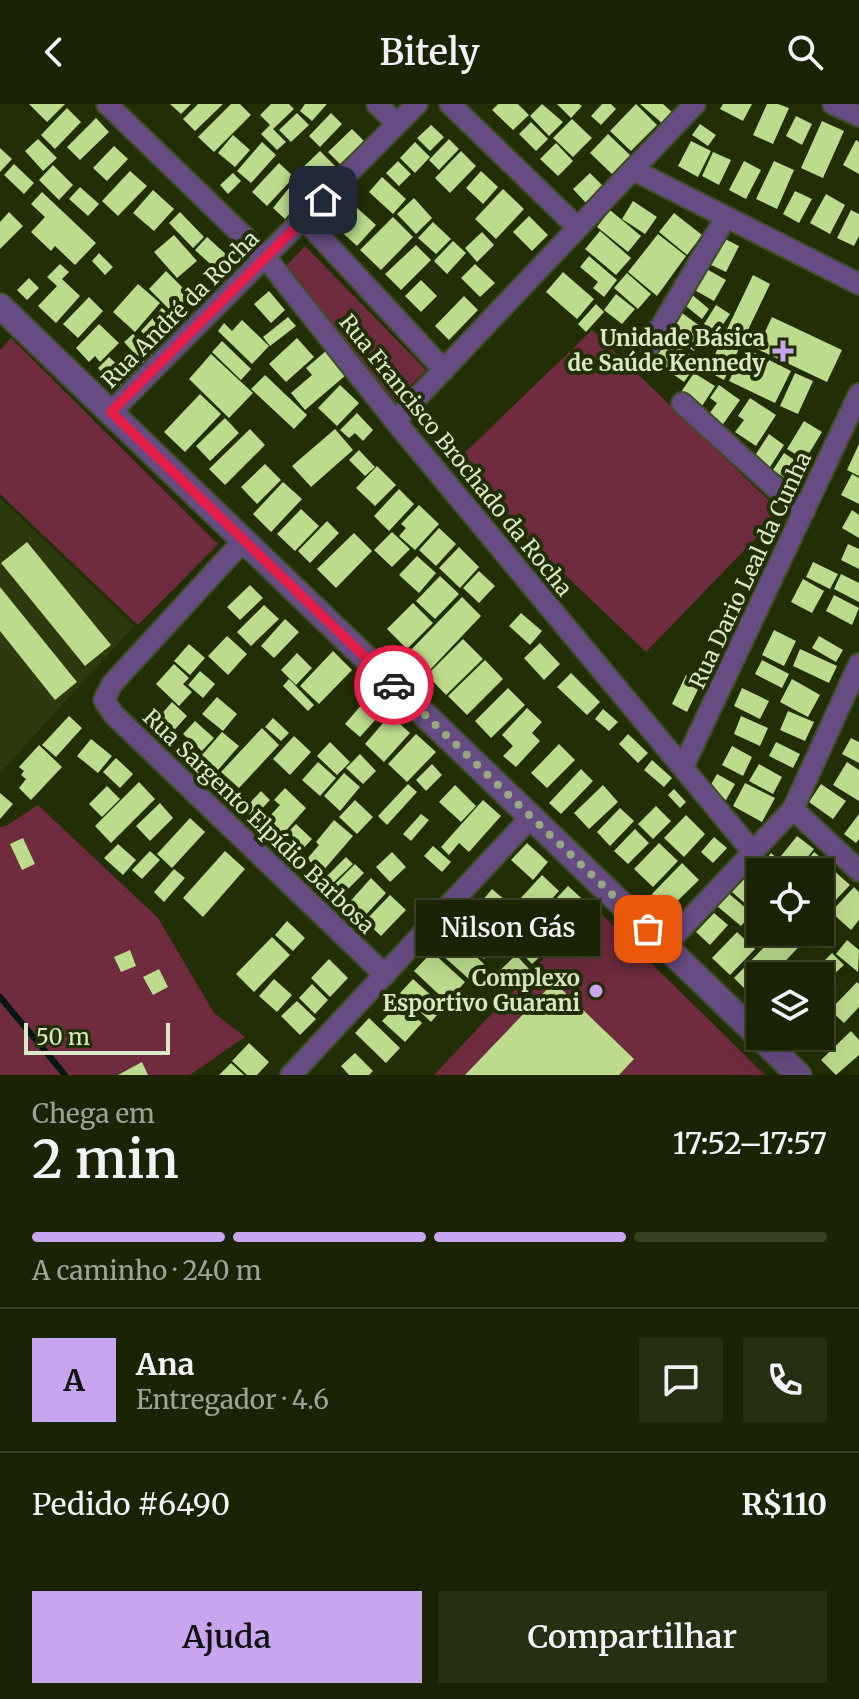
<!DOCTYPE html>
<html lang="pt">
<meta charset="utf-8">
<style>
body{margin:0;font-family:Merriweather,serif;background:#272f13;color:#f1f3f6;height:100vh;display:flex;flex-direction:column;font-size:30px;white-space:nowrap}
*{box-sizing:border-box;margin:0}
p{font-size:26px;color:#9fa49a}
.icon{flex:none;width:44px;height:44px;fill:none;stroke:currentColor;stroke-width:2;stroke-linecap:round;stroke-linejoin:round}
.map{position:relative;height:971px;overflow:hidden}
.sheet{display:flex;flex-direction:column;background:#1a2304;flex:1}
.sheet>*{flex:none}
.fabs{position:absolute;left:746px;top:754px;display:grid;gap:16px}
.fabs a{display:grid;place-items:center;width:88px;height:88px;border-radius:0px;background:#1a2304;box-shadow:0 8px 32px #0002,0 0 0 2px #384026;font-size:40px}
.scale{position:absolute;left:24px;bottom:20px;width:146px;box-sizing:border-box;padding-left:8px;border:4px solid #dae9c3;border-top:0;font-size:22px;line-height:28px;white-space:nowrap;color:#dae9c3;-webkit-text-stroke:6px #222f06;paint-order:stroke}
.pin{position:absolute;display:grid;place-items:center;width:68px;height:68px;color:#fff;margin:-34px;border-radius:16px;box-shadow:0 4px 12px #0006}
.courier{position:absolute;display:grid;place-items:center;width:80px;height:80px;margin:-40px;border:6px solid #e11d48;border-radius:50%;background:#fff;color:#222;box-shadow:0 2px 10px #0007}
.bubble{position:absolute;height:56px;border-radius:0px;background:#1a2304;box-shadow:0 8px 32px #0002,0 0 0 2px #384026;font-size:26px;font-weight:600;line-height:56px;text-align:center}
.headline em{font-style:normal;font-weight:600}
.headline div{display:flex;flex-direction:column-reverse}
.headline{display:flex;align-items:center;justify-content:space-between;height:136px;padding:0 32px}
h1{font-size:52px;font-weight:600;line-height:60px}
.bar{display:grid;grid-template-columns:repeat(4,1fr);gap:12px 8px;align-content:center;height:96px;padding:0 32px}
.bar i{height:10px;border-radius:6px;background:#384026}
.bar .current{background:#c8a6ef}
.bar p{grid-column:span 4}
.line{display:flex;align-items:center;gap:20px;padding:0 32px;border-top:2px solid #384026}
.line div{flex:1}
.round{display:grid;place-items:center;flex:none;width:84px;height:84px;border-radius:0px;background:#272f13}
.button{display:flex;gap:16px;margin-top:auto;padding:16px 32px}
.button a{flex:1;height:92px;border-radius:0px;background:#c8a6ef;color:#111;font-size:32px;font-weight:600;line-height:92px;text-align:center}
.button a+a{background:#272f13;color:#f1f3f6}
header{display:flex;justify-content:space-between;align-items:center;height:104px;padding:0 32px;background:#1a2304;font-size:36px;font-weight:600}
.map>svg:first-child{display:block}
.built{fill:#2c3a0d}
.green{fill:#6e2c3e}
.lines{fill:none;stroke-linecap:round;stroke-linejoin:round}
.stream{stroke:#031715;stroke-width:6}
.building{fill:#bddb8d}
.minor-casing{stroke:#3f4d24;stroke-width:24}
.tertiary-casing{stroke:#3f4d24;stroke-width:28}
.minor{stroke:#674c83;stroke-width:20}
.tertiary{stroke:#674c83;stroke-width:24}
.done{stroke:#9aa881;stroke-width:8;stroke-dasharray:0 14.4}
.route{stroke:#e11d48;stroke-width:10}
.poi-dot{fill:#c8a6ef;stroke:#222f06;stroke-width:3}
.labels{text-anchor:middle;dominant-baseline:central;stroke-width:8;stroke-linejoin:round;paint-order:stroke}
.street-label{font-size:22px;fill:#dae9c3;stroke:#222f06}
.poi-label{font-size:22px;font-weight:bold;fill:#dae9c3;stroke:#222f06;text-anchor:end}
</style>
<header><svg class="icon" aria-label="back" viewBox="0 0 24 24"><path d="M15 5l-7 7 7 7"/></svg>Bitely<svg class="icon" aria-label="search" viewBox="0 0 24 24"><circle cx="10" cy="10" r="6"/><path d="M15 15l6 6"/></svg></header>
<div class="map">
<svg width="859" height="971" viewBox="0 0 859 971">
<rect width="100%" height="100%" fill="#222f06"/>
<path class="built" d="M0,394L134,522L0,669Z"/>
<path class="green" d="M305,142L426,266L395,297L286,162Z
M592,226L781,408L646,548L451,362Z
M11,234L218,440L138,521L0,390V246Z
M38,701L158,814L214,909L245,933L190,971H0V723L6,722Z
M593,802L765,971H434Z"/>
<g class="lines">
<path class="stream" d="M0,893L65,971"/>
</g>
<path class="building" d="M29,0H65L47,18Z
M170,0H191L181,10Z
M198,0H223L195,27L183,15Z
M231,0H240L251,11L214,48L198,33Z
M271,0H289L294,5L273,25L286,38L277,46L261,30L270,21L260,11Z
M305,0H327L312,17L300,7Z
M498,0H518L529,11L513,26L492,6Z
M542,0L563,18L549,32L530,12Z
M557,0H579L582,2L571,14Z
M602,0H611L616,5L601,21L591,12Z
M636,0L657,21L631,47L610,27Z
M640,0H663L673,9L663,20Z
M723,0H752L743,17L720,5Z
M767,0H778L789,4L773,40L753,31Z
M67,4L81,18L55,45L41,31Z
M297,9L309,21L291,38L279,26Z
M331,9L342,20L320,43L309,32Z
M796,12L812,20L802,41L786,32Z
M96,14L109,28L80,56L67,43Z
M572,15L592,34L573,53L553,34Z
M822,17L844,27L823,74L801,64Z
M531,18L548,35L536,47L519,30Z
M700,20L716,31L708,42L692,31Z
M431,21L444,33L430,47L417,34Z
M352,25L364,37L340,60L328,48Z
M608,30L630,51L612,70L590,49Z
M233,31L250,46L235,63L218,49Z
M38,35L57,54L43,67L25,47Z
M449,35L459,45L439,66L429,56Z
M856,36L859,38V70L843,61Z
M691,37L711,47L698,73L678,62Z
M262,38L276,51L251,79L237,67Z
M415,38L430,53L415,69L400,54Z
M556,39L573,57L558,72L540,55Z
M114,42L128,55L107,77L93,64Z
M0,44L12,55L0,68Z
M320,47L337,64L311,90L303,82L308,76L299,67Z
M461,47L476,62L450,89L435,74Z
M713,48L731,56L719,81L702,72Z
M398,57L411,70L399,82L386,69Z
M744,57L761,66L746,95L729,86Z
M774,57L794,66L777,105L756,95Z
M279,59L294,73L267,102L252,88Z
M14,60L34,79L24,90L4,71Z
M53,61L73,81L59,96L39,76Z
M130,67L147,82L118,112L102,97Z
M481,67L498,83L483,100L466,84Z
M233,69L241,77L228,90L220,81Z
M590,69L603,82L586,99L573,85Z
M382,73L406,95L393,110L369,88Z
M80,83L99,100L88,112L69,95Z
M289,84L302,95L285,115L273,104Z
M503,85L524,105L496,135L475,115Z
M153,86L174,105L154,127L133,109Z
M795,87L812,95L799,119L783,110Z
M42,88L96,139L75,161L55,142L51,147L31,128L45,113L31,100Z
M826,90L845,101L830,130L810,119Z
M414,94L432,114L416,130L397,110Z
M633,97L657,113L645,130L622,115Z
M355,102L376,121L357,142L336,123Z
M610,106L641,132L628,148L597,123Z
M851,106L859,110V132L854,142L837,134Z
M9,108L23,122L0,145V118Z
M180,108L204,133L193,144L169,119Z
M674,109L702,131L687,151L659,128Z
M529,112L548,131L532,147L513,128Z
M393,113L413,133L381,166L360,146Z
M433,118L451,135L436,150L418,134Z
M600,127L631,154L616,171L585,145Z
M482,128L494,141L477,158L465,144Z
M658,130L686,152L657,192L628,168Z
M174,131L197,157L177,174L154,148Z
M207,133L229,153L217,166L195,146Z
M721,133L739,142L726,168L709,160Z
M453,137L466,149L447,170L434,157Z
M416,141L431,156L401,186L385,170Z
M99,149L113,163L105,171L92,157Z
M589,152L617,176L604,193L593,184L598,178L580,163Z
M60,160L69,168L62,175L80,192L56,219L38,202L57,182L47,173Z
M475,160L495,179L480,193L461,174Z
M703,163L726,176L714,197L691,184Z
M166,167L193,194L176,212L149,185Z
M563,168L594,195L577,215L546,188Z
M627,169L651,190L638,205L614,184Z
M753,171L770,180L724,276L707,267Z
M29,174L39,184L27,196L17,186Z
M421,176L437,192L421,208L405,192Z
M138,180L160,199L135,228L113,208Z
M269,187L285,206L271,219L254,200Z
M690,189L709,205L702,215L682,199Z
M616,190L635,205L622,220L604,206Z
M464,192L478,206L449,236L435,222Z
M89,193L103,207L78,234L63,220Z
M596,200L604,208L586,228L578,220Z
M716,201L730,210L718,228L704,220Z
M162,204L170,211L148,234L141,227Z
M682,209L708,228L694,247L668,229Z
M288,213L296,222L270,242L263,233Z
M772,213L842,246L827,278L757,245Z
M242,216L269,242L252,260L218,227L224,219L232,227Z
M99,220L119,239L100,258L95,252L89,258L76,244Z
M133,230L152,250L117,285L98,264L109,253L121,264L135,250L124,238Z
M297,234L314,253L286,278L269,260Z
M667,234L699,257L684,278L652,255Z
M222,237L251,265L241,276L212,248Z
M745,244L791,267L775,299L729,277Z
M326,247L346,271L305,306L291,289L312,271L306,264Z
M211,250L253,289L229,314L189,275Z
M694,269L715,282L700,305L679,291Z
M795,269L813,277L798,310L780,302Z
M265,271L307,311L294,325L251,285Z
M340,281L359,299L337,322L318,304Z
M719,281L740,296L721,323L707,313L717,299L710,294Z
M200,290L221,310L185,348L164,328Z
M750,294L776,311L756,342L735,328L744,316L738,312Z
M357,309L373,326L363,337L355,329L349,334L340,326Z
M225,314L239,329L210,357L196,342Z
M804,317L822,328L805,356L787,345Z
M250,325L265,341L225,381L209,365Z
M335,325L353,346L311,383L292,362Z
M769,330L784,341L770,363L754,353Z
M859,340V372L847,366Z
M359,346L375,363L365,372L349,356Z
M784,349L805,363L793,380L773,366Z
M265,360L281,376L257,400L241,383Z
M377,362L396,381L375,402L356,384Z
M852,370L859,374V400L841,391Z
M283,378L302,395L271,428L253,410Z
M399,385L414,400L389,427L374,412Z
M419,401L439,420L415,446L399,432L406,424L401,420Z
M301,405L319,422L295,447L277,430Z
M852,406L859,411V434L842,424Z
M327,417L339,429L310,459L298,447Z
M439,424L456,440L436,462L419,446Z
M392,428L410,445L392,463L374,446Z
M354,429L372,447L336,484L317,465Z
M27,438L111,541L85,562L1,459Z
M848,440L859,445V465L841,456Z
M459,443L479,463L460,484L439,464Z
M417,452L436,469L419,489L399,471Z
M813,458L838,470L830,485L806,473Z
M479,467L495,482L479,499L463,484Z
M841,470L859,479V498L834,485Z
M440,472L459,490L435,515L416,497Z
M803,475L824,487L812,509L791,498Z
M250,481L263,494L240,516L227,503Z
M0,483L77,578L55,596L0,527Z
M834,491L859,504L852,521L826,507Z
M462,493L481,512L429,567L409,548Z
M413,499L433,519L407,545L387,525Z
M264,501L279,515L251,542L237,528Z
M521,509L542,527L530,541L509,522Z
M285,515L299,528L274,554L261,542Z
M774,526L796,537L784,562L762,551Z
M227,532L247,550L228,571L208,552Z
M819,532L843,546L836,558L812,544Z
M463,535L483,555L446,591L427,571Z
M540,539L560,560L544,576L524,554Z
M189,540L205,554L190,571L174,557Z
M800,545L837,562L829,579L793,562Z
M333,547L352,566L319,600L300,582Z
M297,549L312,564L296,581L281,566Z
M485,556L503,575L467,611L448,592Z
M762,556L789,570L782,584L755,570Z
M174,560L189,574L183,580L192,588L179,602L156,580Z
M200,567L215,580L203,594L188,581Z
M571,569L600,598L587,611L557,583Z
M686,571L701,579L687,608L672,600Z
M289,575L314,601L308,607L283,582Z
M792,575L820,591L808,613L780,598Z
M508,584L525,601L491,634L475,617Z
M742,584L769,597L760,615L734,602Z
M369,592L384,606L360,633L345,620Z
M217,593L237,610L223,627L202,610Z
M172,598L187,612L167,634L152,621Z
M527,604L542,618L532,629L540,637L516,663L503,652L513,642L502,631Z
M603,605L618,618L609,627L595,615Z
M788,607L814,618L805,637L780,626Z
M390,611L410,629L384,658L365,640Z
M69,612L82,624L56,653L42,641Z
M741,612L768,624L760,642L734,630Z
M273,614L289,629L281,637L265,623Z
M195,617L214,634L202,647L183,630Z
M262,624L279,641L239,684L221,668Z
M222,628L239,642L218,666L202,651Z
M416,630L436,648L407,678L388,660Z
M628,630L648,649L638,659L619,640Z
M294,632L311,648L290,671L273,655Z
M851,634L859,638V659L842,650Z
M91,635L112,652L98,669L77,652Z
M330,638L350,658L337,671L317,652Z
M776,638L800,650L793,664L769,652Z
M559,640L575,656L547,684L531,669Z
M39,641L62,663L31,696L19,684L26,675L21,671L24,667L19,663Z
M732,642L752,653L743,672L722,661Z
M360,650L376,667L363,680L346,664Z
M116,654L133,670L120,684L103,668Z
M652,656L672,674L664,683L644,666Z
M318,658L336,674L320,692L302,676Z
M847,658L859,666V697L833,681Z
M432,660L442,671L426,687L416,676Z
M759,660L782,673L773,690L749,677Z
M581,665L593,677L561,710L549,699Z
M344,669L360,683L340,707L324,692Z
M717,670L735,680L726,696L708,686Z
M139,678L155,695L111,739L95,722Z
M745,679L775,694L762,718L733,702Z
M408,680L417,688L387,721L378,712Z
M821,680L846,697L833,715L809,698Z
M455,681L476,702L461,718L439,698Z
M603,681L618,698L589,725L574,709Z
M107,682L120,695L102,713L89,700Z
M285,684L306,704L283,730L267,715L280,701L274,696Z
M674,685L686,698L680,704L668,691Z
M261,687L270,696L253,714L244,705Z
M0,689L13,700L0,715Z
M355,696L373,713L357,730L339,713Z
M483,696L501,712L469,748L459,739L449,751L441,743Z
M160,699L173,714L150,737L136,722Z
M656,702L671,717L653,735L638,720Z
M620,704L634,717L610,742L597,728Z
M421,710L429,716L411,737L403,730Z
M859,710V735L856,739L844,730Z
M686,711L705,730L684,753L664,734Z
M190,714L205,728L172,764L157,750Z
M334,716L353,732L322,768L307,755L319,741L316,738Z
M296,720L312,735L299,749L283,733Z
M635,725L649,739L628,760L614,747Z
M797,732L814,745L798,765L781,752Z
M714,733L727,744L713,759L701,748Z
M23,734L35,760L22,766L10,740Z
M527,739L548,758L533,776L511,756Z
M659,739L678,757L653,783L634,765Z
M118,740L136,756L123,771L104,754Z
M433,742L451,758L442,768L424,752Z
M150,747L160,756L142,775L132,766Z
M225,747L245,765L203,813L183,794Z
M392,748L406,763L390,778L376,763Z
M814,748L826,758L818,768H802L800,766Z
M771,749L793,768H766L760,763Z
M346,753L353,760L333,779L327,772Z
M682,759L699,776L668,806L652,790Z
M355,760L364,769L343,790L334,781Z
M174,765L185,774L164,798L154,788Z
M832,765L850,781L829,803L820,795V778Z
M542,771L559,787L536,812L519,796Z
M748,771L760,782V789L748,802L732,788Z
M371,774L386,789L361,816L346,802Z
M568,782L589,801L555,838L534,818Z
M854,783L859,788V816L851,826L831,808Z
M492,785L511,801L492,824L473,808Z
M728,789L752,809L741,822L717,802Z
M390,791L406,806L381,832L365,817Z
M714,809L728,821L710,841L696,828Z
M473,811L500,838L484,855L456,828Z
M287,817L305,834L293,847L275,831Z
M525,828L545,848L532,860L513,840Z
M737,828L755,845L730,871L712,854Z
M779,828H813L771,872H760V884L752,892L734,874Z
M272,833L290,851L254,888L236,870Z
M455,833L484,860L470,876L441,850Z
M847,836L859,846L858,868L836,850Z
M130,846L136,862L121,868L114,853Z
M432,848L465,878L447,898L414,867Z
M832,849L844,861L833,871L822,859Z
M516,851L530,866L512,884L497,869Z
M329,855L348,874L330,893L311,874Z
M796,856L812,872H793L787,866Z
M159,865L168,883L153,891L143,873Z
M274,875L292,891L277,908L259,892Z
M413,875L444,903L431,918L400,889Z
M554,878L634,955L619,971H465Z
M857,878L859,880V903L844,919L830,906Z
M312,880L328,896L315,910L299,894Z
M297,897L316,915L300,931L281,912Z
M400,898L422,919L405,938L382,917Z
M824,908L836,919L816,942L805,932H820V912Z
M369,914L400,944L386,959L355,929Z
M851,927L859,936V951L836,971L821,956Z
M249,939L269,958L257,971H247L232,957Z
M355,949L373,967L369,971H349L341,962Z
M142,958L148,971H118Z
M231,959L244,971H219Z"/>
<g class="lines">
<g class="minor-casing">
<path id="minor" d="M107,0L266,154L395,317L752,747
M377,0L397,20
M450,0L578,124
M833,0L859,12
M633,66L859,180
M304,115L444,266
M650,241L726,113
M682,299L790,397L805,406
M111,308L417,0
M395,317L695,0
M244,436L112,580L104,596L114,611L385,871
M683,663L859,290
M793,705L859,767
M665,842L793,705L859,560
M291,971L531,713"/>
</g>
<g class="tertiary-casing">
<path id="tertiary" d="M0,202L799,971"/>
</g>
<use href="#minor" class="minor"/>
<use href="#tertiary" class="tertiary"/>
</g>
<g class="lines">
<path class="done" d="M394,581L648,825"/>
<path class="route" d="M323,96L111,308L394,581"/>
</g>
<g class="poi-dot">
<path d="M779 235h8v8h8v8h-8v8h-8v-8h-8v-8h8z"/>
<circle cx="596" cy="887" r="8"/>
</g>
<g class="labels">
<g class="street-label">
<text transform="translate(180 205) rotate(-45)">Rua André da Rocha</text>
<text transform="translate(456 351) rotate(51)">Rua Francisco Brochado da Rocha</text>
<text transform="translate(750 466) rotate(-65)">Rua Dario Leal da Cunha</text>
<text transform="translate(259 717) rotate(44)">Rua Sargento Elpídio Barbosa</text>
</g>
<g class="poi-label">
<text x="765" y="234">Unidade Básica<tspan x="765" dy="25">de Saúde Kennedy</tspan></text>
<text x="580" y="874">Complexo<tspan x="580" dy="25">Esportivo Guarani</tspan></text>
</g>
</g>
</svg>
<div class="fabs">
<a><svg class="icon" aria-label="locate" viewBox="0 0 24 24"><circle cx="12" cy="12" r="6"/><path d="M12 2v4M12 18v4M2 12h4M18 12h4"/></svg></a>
<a><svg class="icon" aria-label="layers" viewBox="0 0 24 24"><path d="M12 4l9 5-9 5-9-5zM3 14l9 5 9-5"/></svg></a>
</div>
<div class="scale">50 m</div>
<div class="pin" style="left:648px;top:825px;background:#ea580c"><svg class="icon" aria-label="bag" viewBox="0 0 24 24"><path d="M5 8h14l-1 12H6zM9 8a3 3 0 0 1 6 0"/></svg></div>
<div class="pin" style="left:323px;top:96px;background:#1f2937"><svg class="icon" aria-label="home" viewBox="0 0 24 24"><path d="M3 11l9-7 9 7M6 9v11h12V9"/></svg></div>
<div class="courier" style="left:394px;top:581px"><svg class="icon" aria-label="car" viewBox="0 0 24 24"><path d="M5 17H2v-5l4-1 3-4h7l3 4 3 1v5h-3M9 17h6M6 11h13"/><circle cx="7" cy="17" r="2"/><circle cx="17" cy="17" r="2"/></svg></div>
<div class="bubble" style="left:416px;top:796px;width:184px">Nilson Gás</div>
</div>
<section class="sheet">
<div class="headline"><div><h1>2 min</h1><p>Chega em</p></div><em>17:52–17:57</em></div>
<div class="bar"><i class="current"></i><i class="current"></i><i class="current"></i><i></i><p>A caminho · 240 m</p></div>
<div class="line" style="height:144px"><b class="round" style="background:#c8a6ef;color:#111">A</b><div><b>Ana</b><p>Entregador · 4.6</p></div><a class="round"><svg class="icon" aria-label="chat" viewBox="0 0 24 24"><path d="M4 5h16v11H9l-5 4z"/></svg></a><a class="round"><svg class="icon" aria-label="phone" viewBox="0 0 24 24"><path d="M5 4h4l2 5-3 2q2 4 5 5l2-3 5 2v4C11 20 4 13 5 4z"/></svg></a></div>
<div class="line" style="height:104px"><div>Pedido #6490</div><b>R$110</b></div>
<div class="button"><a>Ajuda</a><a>Compartilhar</a></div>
</section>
